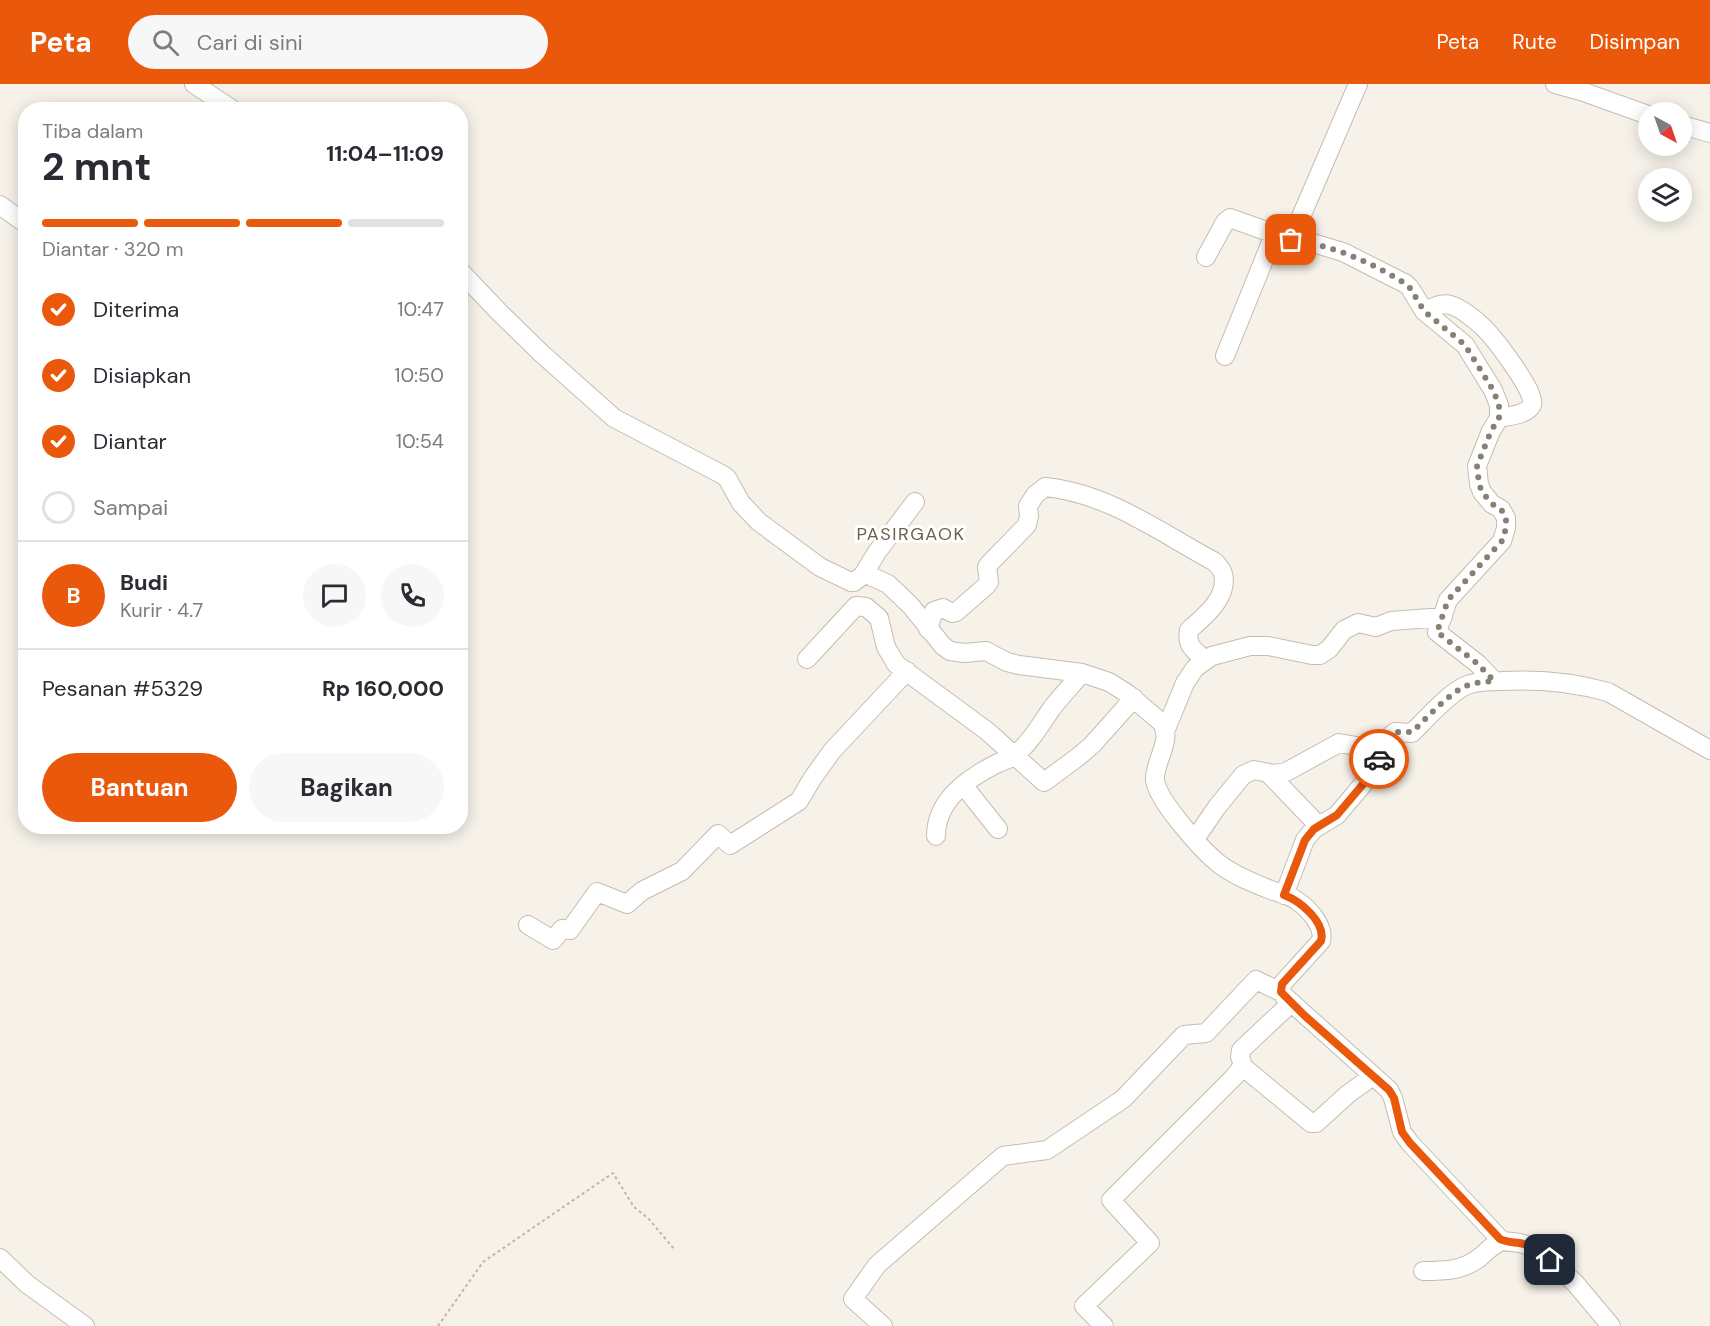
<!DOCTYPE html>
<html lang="id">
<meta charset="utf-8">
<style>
body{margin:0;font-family:"DM Sans",sans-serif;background:#f7f7f7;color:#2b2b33;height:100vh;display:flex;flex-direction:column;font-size:22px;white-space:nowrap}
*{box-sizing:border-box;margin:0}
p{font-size:20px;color:#7c7c81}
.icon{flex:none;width:33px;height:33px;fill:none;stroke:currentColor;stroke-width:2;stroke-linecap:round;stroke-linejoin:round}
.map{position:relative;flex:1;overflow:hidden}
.side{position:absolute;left:18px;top:18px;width:450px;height:732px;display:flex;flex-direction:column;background:#fff;border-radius:24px;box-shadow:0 3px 15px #0003}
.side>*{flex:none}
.needle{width:39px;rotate:140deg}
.controls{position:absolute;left:1638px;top:18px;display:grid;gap:12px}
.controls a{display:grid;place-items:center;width:54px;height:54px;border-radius:50%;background:#fff;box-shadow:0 3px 15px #0003;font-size:30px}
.pin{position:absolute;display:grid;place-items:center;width:51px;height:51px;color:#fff;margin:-26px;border-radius:12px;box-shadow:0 3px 9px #0006}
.courier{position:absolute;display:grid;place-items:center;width:60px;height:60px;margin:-30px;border:4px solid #ea580c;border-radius:50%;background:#fff;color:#222;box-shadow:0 2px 8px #0007}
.summary em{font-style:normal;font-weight:700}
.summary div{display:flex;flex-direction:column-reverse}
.summary{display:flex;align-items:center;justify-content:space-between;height:102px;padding:0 24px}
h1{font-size:39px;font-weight:700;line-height:45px}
.bar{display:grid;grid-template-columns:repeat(4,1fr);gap:9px 6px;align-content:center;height:72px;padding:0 24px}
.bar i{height:8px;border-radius:4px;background:#e1e1e2}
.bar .current{background:#ea580c}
.bar p{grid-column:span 4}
.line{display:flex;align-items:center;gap:15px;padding:0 24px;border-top:2px solid #e1e1e2}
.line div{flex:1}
.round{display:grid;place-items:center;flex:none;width:63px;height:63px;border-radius:32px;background:#f7f7f7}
ol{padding:0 24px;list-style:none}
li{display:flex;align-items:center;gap:18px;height:66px}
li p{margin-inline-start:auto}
li .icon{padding:6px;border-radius:50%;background:#ea580c;color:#fff;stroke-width:4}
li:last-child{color:#7c7c81}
li i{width:33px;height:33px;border:3px solid #e1e1e2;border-radius:50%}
.button{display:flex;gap:12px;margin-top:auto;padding:12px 24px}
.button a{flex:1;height:69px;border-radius:36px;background:#ea580c;color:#fff;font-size:24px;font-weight:700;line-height:69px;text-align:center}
.button a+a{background:#f7f7f7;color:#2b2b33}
header{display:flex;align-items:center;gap:36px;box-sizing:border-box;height:84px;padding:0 30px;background:#ea580c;color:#fff}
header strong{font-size:28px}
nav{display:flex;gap:33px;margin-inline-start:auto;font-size:21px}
.search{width:420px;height:54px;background:#f7f7f7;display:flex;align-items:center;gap:15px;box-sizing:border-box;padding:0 21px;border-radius:33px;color:#7c7c81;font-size:22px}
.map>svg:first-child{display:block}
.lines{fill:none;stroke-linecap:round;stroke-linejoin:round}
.minor-casing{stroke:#c6bcad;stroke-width:20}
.path{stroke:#c6b59a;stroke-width:2;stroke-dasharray:3 3;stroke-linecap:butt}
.minor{stroke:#fff;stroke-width:18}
.done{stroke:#878075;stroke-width:6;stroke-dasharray:0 10.8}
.route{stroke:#ea580c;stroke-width:8}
.labels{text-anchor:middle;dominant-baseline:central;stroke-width:6;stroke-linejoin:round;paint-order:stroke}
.quarter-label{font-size:18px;letter-spacing:1.5px;fill:#6f604c;stroke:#fff}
</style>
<header>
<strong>Peta</strong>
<div class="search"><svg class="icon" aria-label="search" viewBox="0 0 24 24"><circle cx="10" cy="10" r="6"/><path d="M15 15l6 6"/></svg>Cari di sini</div>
<nav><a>Peta</a><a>Rute</a><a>Disimpan</a></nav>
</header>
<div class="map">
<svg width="1710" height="1242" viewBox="0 0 1710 1242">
<rect width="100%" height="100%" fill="#f6f2e9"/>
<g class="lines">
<g class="minor-casing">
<path id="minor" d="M194,0L233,26
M1555,0L1581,7L1648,31
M1682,41L1710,49
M0,121L26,140
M1291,156L1358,0
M1206,173L1225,138L1230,134L1291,156L1313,159L1343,168L1406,200L1410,204L1424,227L1465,261L1493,306L1499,321V334L1491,347L1477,382L1479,400L1482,408L1492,420L1501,425L1506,434V444L1502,457L1448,516L1437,548L1478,580L1494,597
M460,187L498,227L541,269L614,334L723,391L727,394L741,419L759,438L820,483L851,498H854L863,491H868L888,500L911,522L943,562L950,567L964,569L986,567L1007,578L1019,581L1082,589L1109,598L1128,610L1162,639C1173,657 1154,677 1155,696C1157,716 1202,766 1218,779C1233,791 1253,799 1271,806C1279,809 1289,811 1296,816C1308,824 1325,842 1321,857L1282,900L1280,903L1283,911L1389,1006L1393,1014L1402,1048L1410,1059L1500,1155L1503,1157L1520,1159L1536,1164L1541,1168L1575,1199L1611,1242
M1424,227C1432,224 1442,218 1450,221C1460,223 1477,237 1484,244C1494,254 1537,309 1532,321C1527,331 1508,332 1499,334
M1225,272L1274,151
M863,491L877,468L915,418
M928,545L934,527L943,524L952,529L956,528L986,502L989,498L987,483L989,480L1027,441L1029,432L1028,422L1035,411L1045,403C1108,409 1161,449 1215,478C1218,482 1222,485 1223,490C1229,513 1204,533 1189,546C1186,562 1194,566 1205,576
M807,575L856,522L866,523L879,534L886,563L896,580L987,647L1044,698L1078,673L1092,661L1134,614
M1166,645L1185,599L1195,584L1212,572L1250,562H1268L1312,571H1320L1329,565L1344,546L1358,539L1376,543L1391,537L1443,533
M1268,689L1319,742
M963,701L998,745
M936,752C936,716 968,694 998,679C1003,677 1010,675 1015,671C1030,659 1041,640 1052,624C1061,612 1072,601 1082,589
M1195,755L1217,723L1243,691L1254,686L1274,690L1286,688L1339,659L1374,665L1395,648L1412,649C1426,635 1448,610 1465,602C1476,597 1490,597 1502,597C1538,595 1573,598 1608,608L1710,666
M1284,811L1305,756L1314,745L1337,731L1381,679L1374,665
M528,841L553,856L562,845L570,846L597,808L627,820L642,807L682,787L718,750L730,761L799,717L812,695L832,667L907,587
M1242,982L1311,1039H1316L1348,1010L1373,992
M0,1174L27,1200L85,1242
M1423,1187C1444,1187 1462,1187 1479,1174C1489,1166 1491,1161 1503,1157
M883,1242L853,1215L877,1181L1003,1072L1047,1066L1123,1015L1184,951L1206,949L1256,896L1281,908
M1104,1242L1084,1222L1150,1159L1111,1116L1233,994C1239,987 1245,982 1240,973L1241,966L1291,919"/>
</g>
<path class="path" d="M438,1242L483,1178L613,1089L634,1123L648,1134L674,1165"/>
<use href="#minor" class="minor"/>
</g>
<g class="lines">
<path class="done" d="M1291,156C1332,161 1371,178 1406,200L1410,204L1424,227L1465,261L1493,306L1499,321V334L1491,347L1477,382L1479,400L1482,408L1492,420L1501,425L1506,434V444L1502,457L1448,516L1437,548L1478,580L1494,597C1485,598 1475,598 1466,602C1449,609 1426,635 1412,648H1395L1374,665L1379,675"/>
<path class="route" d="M1379,675L1381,679L1337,731L1314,745L1305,756L1284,811C1300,817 1326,838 1321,857L1282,900L1281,908L1305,932L1389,1006L1394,1014L1402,1048L1410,1059L1500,1155C1506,1158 1512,1158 1519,1159C1532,1161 1540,1167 1550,1176"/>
</g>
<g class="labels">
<g class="quarter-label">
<text x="911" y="450">PASIRGAOK</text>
</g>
</g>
</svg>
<div class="controls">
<a><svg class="needle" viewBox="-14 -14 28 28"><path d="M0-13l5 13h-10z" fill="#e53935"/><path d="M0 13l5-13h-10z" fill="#7c7c81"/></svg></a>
<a><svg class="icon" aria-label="layers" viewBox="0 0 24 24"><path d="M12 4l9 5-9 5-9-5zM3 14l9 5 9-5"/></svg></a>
</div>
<div class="pin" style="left:1291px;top:156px;background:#ea580c"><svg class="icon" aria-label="bag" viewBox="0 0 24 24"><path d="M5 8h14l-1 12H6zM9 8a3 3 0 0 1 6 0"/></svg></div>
<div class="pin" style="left:1550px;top:1176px;background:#1f2937"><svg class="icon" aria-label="home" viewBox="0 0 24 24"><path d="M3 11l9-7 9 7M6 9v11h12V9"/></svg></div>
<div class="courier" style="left:1379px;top:675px"><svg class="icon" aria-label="car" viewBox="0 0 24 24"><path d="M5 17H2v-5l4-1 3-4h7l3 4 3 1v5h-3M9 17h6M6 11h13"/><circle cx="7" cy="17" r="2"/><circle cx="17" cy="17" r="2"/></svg></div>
<section class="side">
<div class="summary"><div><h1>2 mnt</h1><p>Tiba dalam</p></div><em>11:04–11:09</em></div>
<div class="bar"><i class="current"></i><i class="current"></i><i class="current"></i><i></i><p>Diantar · 320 m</p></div>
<ol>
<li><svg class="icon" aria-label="check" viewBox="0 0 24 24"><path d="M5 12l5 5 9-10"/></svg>Diterima<p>10:47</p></li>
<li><svg class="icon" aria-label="check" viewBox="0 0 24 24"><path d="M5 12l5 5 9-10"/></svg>Disiapkan<p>10:50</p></li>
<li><svg class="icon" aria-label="check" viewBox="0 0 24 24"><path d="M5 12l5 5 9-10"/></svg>Diantar<p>10:54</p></li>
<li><i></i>Sampai</li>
</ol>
<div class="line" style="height:108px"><b class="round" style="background:#ea580c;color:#fff">B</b><div><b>Budi</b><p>Kurir · 4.7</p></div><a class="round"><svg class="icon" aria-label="chat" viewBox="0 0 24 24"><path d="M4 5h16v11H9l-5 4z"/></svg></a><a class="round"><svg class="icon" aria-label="phone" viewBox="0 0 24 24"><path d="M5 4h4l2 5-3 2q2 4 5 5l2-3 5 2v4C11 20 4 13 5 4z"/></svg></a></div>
<div class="line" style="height:78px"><div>Pesanan #5329</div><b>Rp 160,000</b></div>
<div class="button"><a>Bantuan</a><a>Bagikan</a></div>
</section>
</div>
